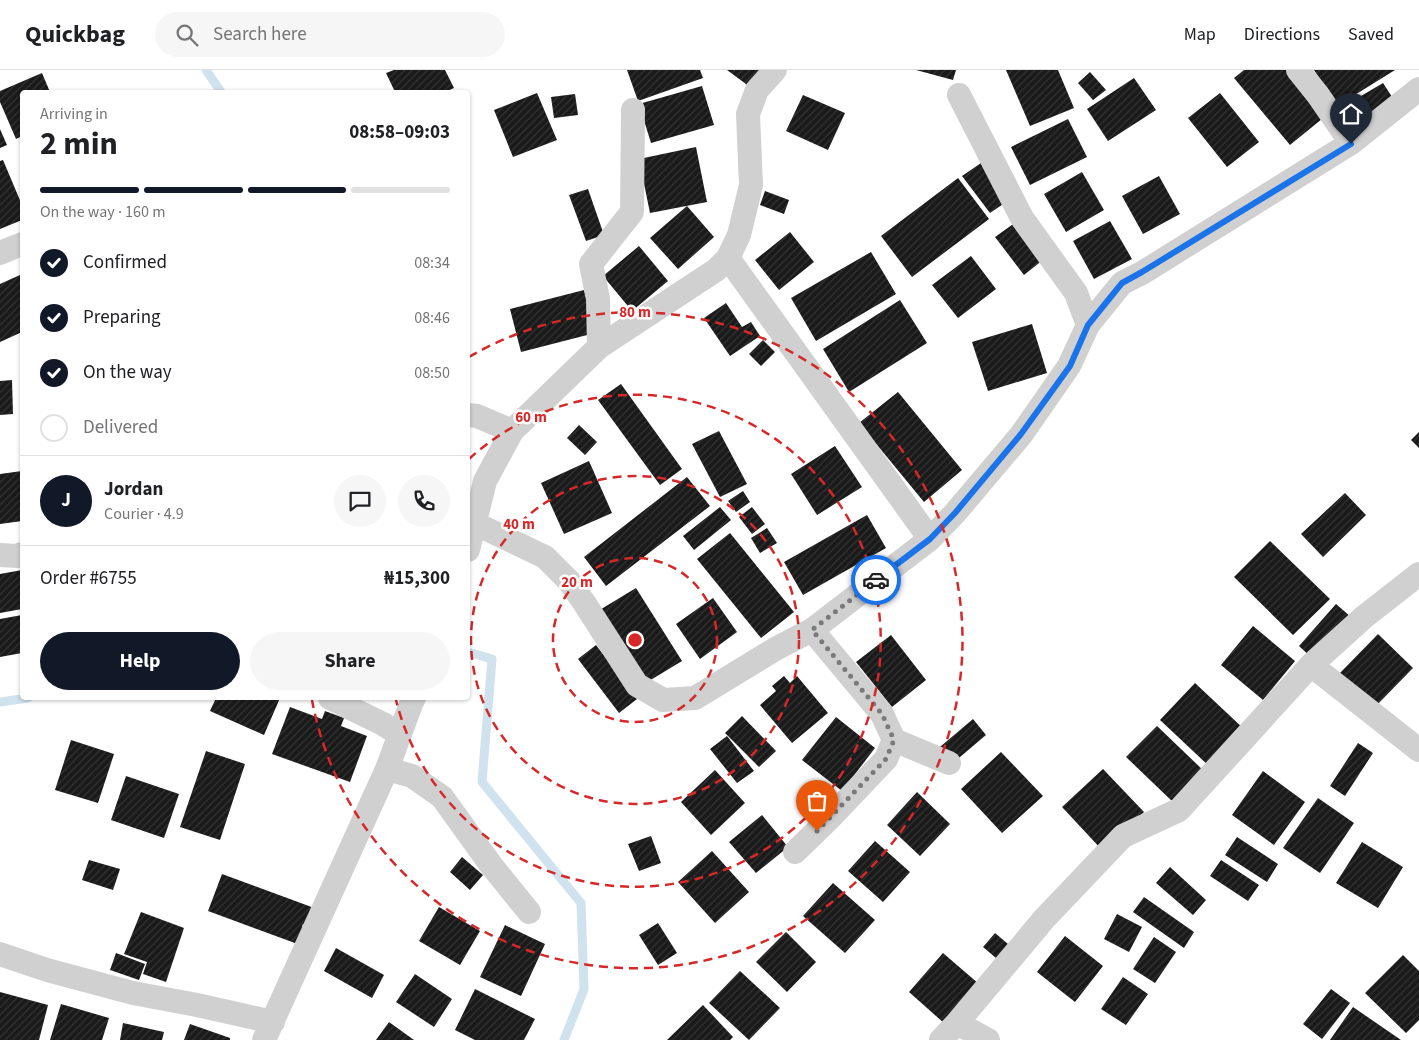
<!DOCTYPE html>
<meta charset="utf-8">
<style>
body{margin:0;font-family:"Source Sans 3",sans-serif;background:#f6f6f6;color:#202124;height:100vh;display:flex;flex-direction:column;font-size:19px;white-space:nowrap}
*{box-sizing:border-box;margin:0}
p{font-size:16px;color:#757577}
.icon{flex:none;width:28px;height:28px;fill:none;stroke:currentColor;stroke-width:2;stroke-linecap:round;stroke-linejoin:round}
.map{position:relative;flex:1;overflow:hidden}
.drawer{position:absolute;left:20px;top:20px;width:450px;height:610px;display:flex;flex-direction:column;background:#fff;border-radius:5px;box-shadow:0 1px 4px #0004}
.drawer>*{flex:none}
.pin{position:absolute;display:grid;place-items:center;width:42px;height:42px;color:#fff;margin:-51px -21px;border-radius:50% 50% 50% 0;rotate:-45deg;box-shadow:0 0 5px #0007}
.pin .icon{rotate:45deg}
.courier{position:absolute;display:grid;place-items:center;width:50px;height:50px;margin:-25px;border:4px solid #1a73e8;border-radius:50%;background:#fff;color:#222;box-shadow:0 1px 6px #0007}
.head em{font-style:normal;font-weight:700}
.head div{display:flex;flex-direction:column-reverse}
.head{display:flex;align-items:center;justify-content:space-between;height:85px;padding:0 20px}
h1{font-size:32px;font-weight:700;line-height:38px}
.bar{display:grid;grid-template-columns:repeat(4,1fr);gap:8px 5px;align-content:center;height:60px;padding:0 20px}
.bar i{height:6px;border-radius:4px;background:#e0e0e0}
.bar .on{background:#111827}
.bar p{grid-column:span 4}
.line{display:flex;align-items:center;gap:12px;padding:0 20px;border-top:1px solid #e0e0e0}
.line div{flex:1}
.round{display:grid;place-items:center;flex:none;width:52px;height:52px;border-radius:26px;background:#f6f6f6}
ol{padding:0 20px;list-style:none}
li{display:flex;align-items:center;gap:15px;height:55px}
li p{margin-inline-start:auto}
li .icon{padding:5px;border-radius:50%;background:#111827;color:#fff;stroke-width:4}
li:last-child{color:#757577}
li i{width:28px;height:28px;border:2px solid #e0e0e0;border-radius:50%}
.action{display:flex;gap:10px;margin-top:auto;padding:10px 20px}
.action a{flex:1;height:58px;border-radius:30px;background:#111827;color:#fff;font-size:20px;font-weight:700;line-height:58px;text-align:center}
.action a+a{background:#f6f6f6;color:#202124}
header{display:flex;align-items:center;gap:30px;box-sizing:border-box;height:70px;padding:0 25px;background:#fff;border-bottom:1px solid #e0e0e0}
header strong{font-size:24px}
nav{display:flex;gap:28px;margin-inline-start:auto;font-size:18px}
.search{width:350px;height:45px;background:#f6f6f6;display:flex;align-items:center;gap:12px;box-sizing:border-box;padding:0 18px;border-radius:28px;color:#757577;font-size:19px}
.map>svg:first-child{display:block}
.lines{fill:none;stroke-linecap:round;stroke-linejoin:round}
.stream{stroke:#cfe2ee;stroke-width:9}
.building{fill:url(#building-hatch)}
.street{stroke:#d0d0d0;stroke-width:24}
.done{stroke:#7a7a7a;stroke-width:5;stroke-dasharray:0 9}
.route{stroke:#1a73e8;stroke-width:6}
.ring{fill:none;stroke:#d62828;stroke-width:2.5;stroke-dasharray:9 6}
.centre{fill:#d62828;stroke:#fff;stroke-width:2.5}
.ring-label{font-size:15px;text-anchor:middle;font-weight:bold;fill:#d62828;stroke:#fff;stroke-width:5;stroke-linejoin:round;paint-order:stroke}
</style>
<header>
<strong>Quickbag</strong>
<div class="search"><svg class="icon" aria-label="search" viewBox="0 0 24 24"><circle cx="10" cy="10" r="6"/><path d="M15 15l6 6"/></svg>Search here</div>
<nav><a>Map</a><a>Directions</a><a>Saved</a></nav>
</header>
<div class="map">
<svg width="1419" height="970" viewBox="0 0 1419 970">
<defs>
<pattern id="building-hatch" width="6" height="6" patternUnits="userSpaceOnUse" patternTransform="scale(1.25)"><rect width="6" height="6" fill="#1a1a1a"/><path d="M-1 1l2-2M0 6l6-6M5 7l2-2" fill="none" stroke="#333"/></pattern>
</defs>
<rect width="100%" height="100%" fill="#fff"/>
<g class="lines">
<path class="stream" d="M206,0L221,22
M468,582L492,589L482,712L581,833L584,919L564,970
M0,632L28,628"/>
</g>
<path class="building" d="M394,0H445L454,18L445,22H395L386,3Z
M627,0H700L703,8L638,31Z
M727,0H762L750,17Z
M916,0H956L953,10Z
M1006,0H1058L1074,38L1030,56Z
M1244,0H1290L1328,44L1290,75L1234,8Z
M1314,0H1395L1337,36Z
M1090,2L1106,20L1093,30L1078,13Z
M42,3L50,22H22V66L16,69L0,32V21Z
M1134,8L1156,40L1108,71L1087,39Z
M1383,13L1396,33L1352,60L1339,39Z
M702,16L714,55L651,73L639,34Z
M537,23L557,70L513,87L494,40Z
M1220,23L1259,72L1227,97L1188,48Z
M575,24L578,45L554,48L551,27Z
M803,25L845,43L828,80L786,61Z
M1068,49L1087,87L1030,115L1011,77Z
M0,59L7,75L0,78Z
M696,77L707,132L650,143L639,89Z
M3,90L22,135V150L0,159V91Z
M981,93L1009,130L990,143L962,106Z
M1082,102L1104,140L1066,162L1044,124Z
M1159,106L1180,144L1143,164L1122,126Z
M958,108L989,149L912,207L881,166Z
M588,119L604,165L586,171L569,125Z
M765,121L789,130L784,144L760,135Z
M687,136L714,167L678,199L650,168Z
M1110,151L1132,189L1094,209L1073,171Z
M1016,152L1044,189L1024,205L995,167Z
M790,162L814,192L779,220L755,190Z
M639,176L668,211L632,241L603,206Z
M871,182L896,224L816,271L791,228Z
M971,186L996,219L958,248L932,215Z
M20,205L22,211V262L0,272V214Z
M584,220L595,263L521,282L510,239Z
M900,230L927,273L849,322L823,279Z
M726,233L742,257L751,252L760,266L730,286L704,248Z
M1032,254L1047,303L988,321L972,272Z
M763,270L775,282L761,296L749,284Z
M12,310L13,344L0,345V311Z
M621,314L682,399L660,415L598,330Z
M898,322L962,400L924,432L859,353Z
M579,355L597,372L585,385L567,368Z
M719,361L747,414L720,427L692,374Z
M1419,362V378L1411,370Z
M835,376L862,417L817,445L791,404Z
M589,391L612,443L564,464L541,413Z
M22,401V451L0,454V404Z
M687,407L710,436L606,516L584,487Z
M743,421L750,432L736,442L728,431Z
M1345,423L1366,445L1323,487L1301,464Z
M720,437L731,450L694,480L683,466Z
M752,437L765,454L752,464L739,447Z
M867,445L886,478L803,525L784,492Z
M767,458L777,473L760,483L751,468Z
M730,463L794,542L761,568L697,489Z
M1270,471L1330,529L1293,565L1234,507Z
M22,500V539L0,543V504Z
M636,518L682,591L644,614L598,541Z
M713,528L737,562L700,589L676,554Z
M1336,534L1351,547L1313,589L1299,576Z
M22,545V583L0,587V549Z
M1253,556L1295,591L1263,630L1221,595Z
M1378,564L1413,598L1373,639L1338,605Z
M891,565L926,610L892,637L856,592Z
M596,575L637,629L619,643L578,589Z
M784,606L790,613L797,606L828,643L792,673L760,635L776,621L772,616Z
M1195,613L1245,660L1210,697L1160,650Z
M216,628H280L264,665L210,641Z
M290,637L322,649L325,641L344,648L341,656L367,666L350,712L272,684Z
M742,646L776,681L759,697L725,663Z
M836,647L875,678L842,721L802,690Z
M973,649L986,665L947,698L934,682Z
M1157,656L1205,702L1174,733L1126,687Z
M727,666L754,701L737,713L710,679Z
M71,670L114,684L98,733L55,720Z
M1358,673L1373,683L1345,726L1330,716Z
M206,681L245,694L220,770L180,757Z
M1001,682L1043,726L1002,763L961,719Z
M1103,699L1144,742L1103,781L1062,737Z
M715,700L745,733L711,765L681,732Z
M1263,701L1305,732L1274,775L1232,745Z
M126,706L179,724L164,768L111,750Z
M917,722L950,754L920,786L887,755Z
M1318,728L1354,753L1320,803L1283,778Z
M762,745L788,777L756,803L729,772Z
M651,766L661,793L639,801L628,774Z
M1237,767L1278,794L1267,812L1225,785Z
M875,771L910,802L883,832L848,801Z
M1362,772L1403,797L1378,838L1336,813Z
M712,781L749,822L715,853L678,812Z
M462,787L483,805L470,820L450,802Z
M89,790L120,799L113,820L82,810Z
M1221,790L1259,815L1248,831L1210,806Z
M1170,797L1206,830L1193,845L1156,813Z
M222,804L317,839L311,857L303,854L302,857L309,860L303,876L208,841Z
M833,813L875,850L845,883L803,846Z
M1144,827L1194,862L1184,878L1133,842Z
M439,837L480,861L460,895L419,871Z
M141,842L184,858L166,912L143,904L147,892L124,884Z
M1117,844L1142,857L1129,882L1104,869Z
M658,853L677,883L658,895L639,865Z
M505,855L545,874L521,926L480,907Z
M786,862L816,892L787,922L756,892Z
M995,863L1008,874L996,888L983,877Z
M1065,866L1103,896L1075,932L1037,902Z
M1154,867L1176,882L1155,913L1133,899Z
M336,878L384,905L372,928L324,901Z
M116,883L145,894L139,910L110,900Z
M943,883L979,914L945,954L909,922Z
M1403,885L1419,901V950L1406,963L1365,923Z
M740,901L780,938L749,970L709,933Z
M415,904L452,929L434,957L396,932Z
M1123,907L1148,924L1126,955L1101,939Z
M475,919L535,949L524,970H475L455,960Z
M1331,919L1350,933L1322,969L1303,954Z
M0,922L48,935L39,970H0Z
M61,934L109,948L102,970H50Z
M703,935L733,967L730,970H667Z
M1353,937L1401,970H1330Z
M389,952L414,970H376Z
M123,953L164,962L162,970H120Z
M190,954L230,968V970H184Z"/>
<g class="lines">
<path class="street" d="M1298,0L1318,25L1351,73
M959,25L1022,148L1076,223L1088,255
M0,183L22,174
M728,188L930,469
M599,277L598,229L591,194L632,142L633,40
M468,345L477,346L512,361
M474,453L545,487L569,511L585,534L637,615L663,630L695,628L777,578L812,560L930,469L955,443L1021,365L1069,296L1088,255L1122,213L1142,203L1351,73L1419,19
M468,480L485,411L512,361L599,277L716,200L728,188L739,165L751,115L748,44L757,20L775,0
M0,485L17,486L22,484
M1311,595L1419,680
M330,628L383,654L399,664
M894,670L949,693
M387,699L412,706L442,727L491,795L529,842
M795,782L828,750L886,689L894,670L882,644L812,560
M0,884L47,900L133,923L197,935L273,952
M957,953L988,970
M264,970L387,699L411,634L414,628
M941,970L957,953L1044,849L1123,766L1179,740L1311,595L1364,547L1419,504"/>
</g>
<g class="lines">
<path class="done" d="M817,761L886,689L894,670L882,644L812,560L876,510"/>
<path class="route" d="M876,510L930,469L955,443L1021,364L1070,296L1088,255L1122,213L1142,202L1351,74"/>
</g>
<g class="ring">
<circle cx="635" cy="570" r="82"/>
<circle cx="635" cy="570" r="164"/>
<path d="M469 389A246 246 0 1 1 396 630"/>
<path d="M469 287A328 328 0 1 1 312 630"/>
</g>
<circle cx="635" cy="570" r="8" class="centre"/>
<g class="ring-label">
<text x="635" y="247">80 m</text>
<text x="531" y="352">60 m</text>
<text x="519" y="459">40 m</text>
<text x="577" y="517">20 m</text>
</g>
</svg>
<div class="pin" style="left:817px;top:761px;background:#ea580c"><svg class="icon" aria-label="bag" viewBox="0 0 24 24"><path d="M5 8h14l-1 12H6zM9 8a3 3 0 0 1 6 0"/></svg></div>
<div class="pin" style="left:1351px;top:74px;background:#1f2937"><svg class="icon" aria-label="home" viewBox="0 0 24 24"><path d="M3 11l9-7 9 7M6 9v11h12V9"/></svg></div>
<div class="courier" style="left:876px;top:510px"><svg class="icon" aria-label="car" viewBox="0 0 24 24"><path d="M5 17H2v-5l4-1 3-4h7l3 4 3 1v5h-3M9 17h6M6 11h13"/><circle cx="7" cy="17" r="2"/><circle cx="17" cy="17" r="2"/></svg></div>
<section class="drawer">
<div class="head"><div><h1>2 min</h1><p>Arriving in</p></div><em>08:58–09:03</em></div>
<div class="bar"><i class="on"></i><i class="on"></i><i class="on"></i><i></i><p>On the way · 160 m</p></div>
<ol>
<li><svg class="icon" aria-label="check" viewBox="0 0 24 24"><path d="M5 12l5 5 9-10"/></svg>Confirmed<p>08:34</p></li>
<li><svg class="icon" aria-label="check" viewBox="0 0 24 24"><path d="M5 12l5 5 9-10"/></svg>Preparing<p>08:46</p></li>
<li><svg class="icon" aria-label="check" viewBox="0 0 24 24"><path d="M5 12l5 5 9-10"/></svg>On the way<p>08:50</p></li>
<li><i></i>Delivered</li>
</ol>
<div class="line" style="height:90px"><b class="round" style="background:#111827;color:#fff">J</b><div><b>Jordan</b><p>Courier · 4.9</p></div><a class="round"><svg class="icon" aria-label="chat" viewBox="0 0 24 24"><path d="M4 5h16v11H9l-5 4z"/></svg></a><a class="round"><svg class="icon" aria-label="phone" viewBox="0 0 24 24"><path d="M5 4h4l2 5-3 2q2 4 5 5l2-3 5 2v4C11 20 4 13 5 4z"/></svg></a></div>
<div class="line" style="height:65px"><div>Order #6755</div><b>₦15,300</b></div>
<div class="action"><a>Help</a><a>Share</a></div>
</section>
</div>
